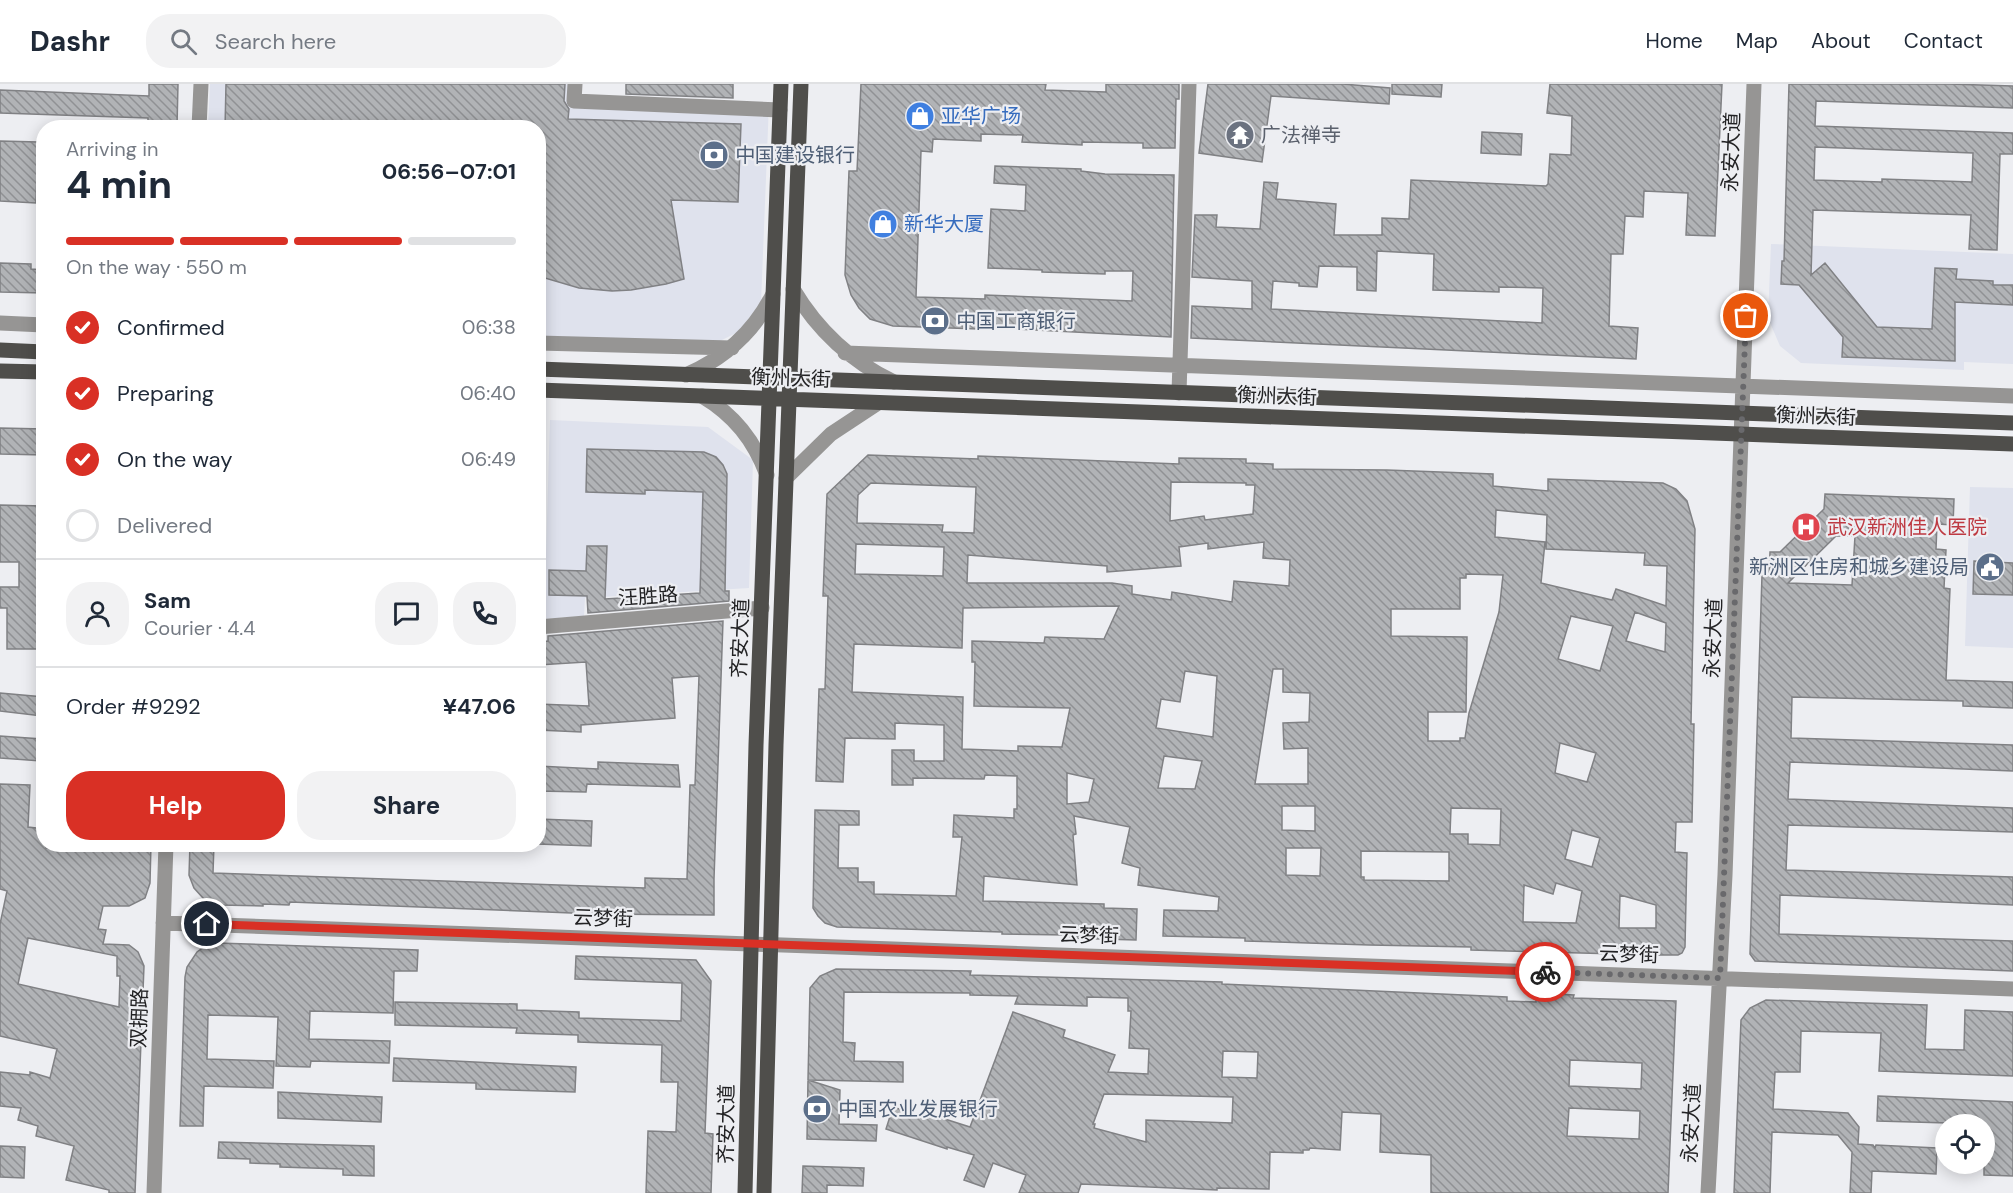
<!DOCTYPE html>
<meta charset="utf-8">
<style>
body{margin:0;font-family:"DM Sans","Noto Sans SC",sans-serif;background:#f2f2f3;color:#1f2937;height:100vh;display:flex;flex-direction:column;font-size:22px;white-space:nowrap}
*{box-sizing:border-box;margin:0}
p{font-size:20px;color:#747a83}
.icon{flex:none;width:33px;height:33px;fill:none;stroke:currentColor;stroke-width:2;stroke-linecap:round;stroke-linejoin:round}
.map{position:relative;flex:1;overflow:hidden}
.details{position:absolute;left:36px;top:36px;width:510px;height:732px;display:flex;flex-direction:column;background:#fff;border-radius:24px;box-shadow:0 3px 15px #0003}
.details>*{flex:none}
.tools{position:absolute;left:1935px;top:1030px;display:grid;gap:12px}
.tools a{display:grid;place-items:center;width:60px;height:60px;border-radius:50%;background:#fff;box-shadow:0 3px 15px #0003;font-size:30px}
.pin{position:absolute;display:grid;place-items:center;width:51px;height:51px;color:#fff;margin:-26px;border:3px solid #fff;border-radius:50%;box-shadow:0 2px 6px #0007}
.courier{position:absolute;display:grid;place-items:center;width:60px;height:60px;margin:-30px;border:4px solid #d93025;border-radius:50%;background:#fff;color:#222;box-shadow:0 2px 8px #0007}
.headline em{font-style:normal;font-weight:700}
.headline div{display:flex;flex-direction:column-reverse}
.headline{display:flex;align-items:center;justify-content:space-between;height:102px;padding:0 30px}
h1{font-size:39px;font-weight:700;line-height:45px}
.bar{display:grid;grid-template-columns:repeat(4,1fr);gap:9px 6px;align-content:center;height:72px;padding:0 30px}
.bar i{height:8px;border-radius:4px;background:#e0e1e3}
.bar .current{background:#d93025}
.bar p{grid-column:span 4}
.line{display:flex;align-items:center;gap:15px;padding:0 30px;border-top:2px solid #e0e1e3}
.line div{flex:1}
.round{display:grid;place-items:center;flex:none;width:63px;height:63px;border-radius:24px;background:#f2f2f3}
ol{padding:0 30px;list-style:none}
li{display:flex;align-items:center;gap:18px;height:66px}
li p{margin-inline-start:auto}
li .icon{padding:6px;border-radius:50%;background:#d93025;color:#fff;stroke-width:4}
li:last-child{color:#747a83}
li i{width:33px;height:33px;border:3px solid #e0e1e3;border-radius:50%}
.action{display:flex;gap:12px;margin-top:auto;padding:12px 30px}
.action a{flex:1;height:69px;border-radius:24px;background:#d93025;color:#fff;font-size:24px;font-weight:700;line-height:69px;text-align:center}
.action a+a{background:#f2f2f3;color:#1f2937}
header{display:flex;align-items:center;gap:36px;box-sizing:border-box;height:84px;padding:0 30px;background:#fff;border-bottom:2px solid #e0e1e3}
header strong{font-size:28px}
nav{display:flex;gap:33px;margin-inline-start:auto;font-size:21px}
.search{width:420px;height:54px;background:#f2f2f3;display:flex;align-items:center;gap:15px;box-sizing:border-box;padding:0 21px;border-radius:24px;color:#747a83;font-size:22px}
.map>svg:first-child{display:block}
.built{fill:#dfe2ed}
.building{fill:url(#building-back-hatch);stroke:#808184;stroke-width:1.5;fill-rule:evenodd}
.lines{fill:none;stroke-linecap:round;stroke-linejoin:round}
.minor{stroke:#969594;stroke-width:15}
.major{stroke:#4f4e4b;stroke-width:15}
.done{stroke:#69696c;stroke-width:6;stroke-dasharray:0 10.8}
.route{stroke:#d93025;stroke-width:8}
.labels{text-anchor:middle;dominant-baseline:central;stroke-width:4.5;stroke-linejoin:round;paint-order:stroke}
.shop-label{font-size:20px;fill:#366cbe;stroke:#edeef2;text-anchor:start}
.worship-label{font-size:20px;fill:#5b616d;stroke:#edeef2;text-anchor:start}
.street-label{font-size:20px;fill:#222224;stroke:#edeef2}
.service-label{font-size:20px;fill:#4e5e75;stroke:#edeef2;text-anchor:start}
.health-label{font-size:20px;fill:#be3a42;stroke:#edeef2;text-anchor:start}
</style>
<header>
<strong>Dashr</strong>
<div class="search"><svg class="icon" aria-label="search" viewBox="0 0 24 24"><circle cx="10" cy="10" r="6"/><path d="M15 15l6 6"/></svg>Search here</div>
<nav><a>Home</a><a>Map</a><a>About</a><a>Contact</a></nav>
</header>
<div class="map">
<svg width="2013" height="1109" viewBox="0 0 2013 1109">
<defs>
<pattern id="building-back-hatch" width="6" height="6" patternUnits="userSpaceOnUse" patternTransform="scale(1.5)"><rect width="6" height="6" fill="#b1b3b6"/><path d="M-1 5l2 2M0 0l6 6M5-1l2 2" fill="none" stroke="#909194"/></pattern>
</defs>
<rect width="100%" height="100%" fill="#edeef2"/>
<path class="built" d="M210,0H578V13L769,19L761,219L745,240L736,249L714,260L539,253L538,44H208Z
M1771,160L2013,170V280L1964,278V286L1801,279L1780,262L1768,234Z
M550,336L708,343L753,376L749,504L585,514L584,532L544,535Z
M1970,403L2013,404V564L1965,562Z"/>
<path class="building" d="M149,0H178L177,43L148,42V34L0,29V6L149,12Z
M226,0H565L564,17L569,25L568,35L741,40L738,118L671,116L684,195L666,200L631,206L612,207L579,204L538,192V44H225Z
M626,0H733V14L626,10Z
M861,0H1046L1045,6L1106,8V0H1179V15H1176L1175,64H1143V59L1082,58V61L1022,58L1023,51L981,50V57L933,55L932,68L921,67L916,213L985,215V211L1132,217L1133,187H1105V190L1042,188V186L988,184L991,125L1025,127L1026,101L994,99L995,82L1081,85V87L1105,90L1174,91L1171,253L978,243V245L893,242L870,235L859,224L851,211L845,191L849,87H857Z
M1208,0H1343L1390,4L1389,20L1271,12L1262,78L1199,69Z
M1392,0H1442L1441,13L1392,10Z
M1550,0H1722L1715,152L1686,151L1688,109L1644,107L1643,133L1625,132L1623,170H1611L1609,242L1638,244L1636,275L1191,254L1192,222L1252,225V197L1192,193L1195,131H1217L1216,143L1260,145L1264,98L1278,99L1276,115L1336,120L1334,151H1382V134L1409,135L1411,96L1546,102L1548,100L1550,70L1571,71L1572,32L1547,29ZM1377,167L1434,170L1433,206L1499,208V203L1543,204L1542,239L1271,225L1273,197L1299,199V202L1317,203L1319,182L1357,183V206L1376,207Z
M1789,0H1949L2013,2V24L1816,17L1815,42L2013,49V70H2000L1997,166L1969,165L1971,131L1813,126L1811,191L1825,179L1877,243L1932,245L1935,184L1957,185L1956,195L1993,197V201H2013V221L1955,218V277L1842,273L1843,253L1799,201L1781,200L1782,177H1784ZM1815,63L1973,69L1972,98L1882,95V98L1814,96Z
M1482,48L1522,50L1521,71L1481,69Z
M0,57L38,58L36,119L0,117Z
M0,179L31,180V185L44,186V209L0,208Z
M0,344L44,345V371L0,370Z
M587,365L704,368L716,373L723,381L727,390L725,507H729V517L588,529L587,512L549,511V486L586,487L587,462H607L605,515L700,509L703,408L645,406V410L586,408Z
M868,371L978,375V372L1179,380V374L1246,375V379L1273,380V385L1387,386L1493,390V402L1548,407V395L1663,399L1676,405L1687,417L1695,445L1691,640H1694L1692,738H1676L1675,768L1687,769L1685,863L1682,869L1678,871H1656L1471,866V863L1369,861L1245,857V854L1163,852L1164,826L1218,827L1219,813L1138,801L1140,784L1122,779L1130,743L1074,732L1076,750L1073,751L1077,801L984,792L983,817L1104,820V824L1137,825L1136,856L1067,854V851L1002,850V848L837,843L825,839L818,832L813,824L815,726L859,727V741H839L838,784H858V798H874V810L956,812L962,753H953L954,731L1014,734V725H1017V692L985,691L984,695L913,694V701H892V666H914V677H944V641L895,639V655L845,654L843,698L816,697L819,605H825L828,512H823L827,410ZM1171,398L1246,399V401H1255L1253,430L1205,436L1204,432L1170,437ZM871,399L976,403L974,449L942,448L943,441L857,439L858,411ZM1496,426L1547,431L1546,465L1645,469L1644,481L1667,482L1666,522L1616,505L1612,516L1541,499L1545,458L1495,453ZM1264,458L1263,474L1290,476L1289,502L1234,497L1232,518L1172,508L1171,516L1132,510V502L1112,499H967L968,471L1107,482V488L1181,482L1179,463L1208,459V465ZM856,460L944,463L943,492L855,490ZM1466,490L1503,491L1499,528L1469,629L1465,654H1460V657H1428V628H1466L1467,553L1391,552V525H1460V494H1466ZM1119,522L1104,555L1045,553L1044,559L972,557V578H975L974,622L1070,624L1062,663L1018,662V667L962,665L963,613L852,608L854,560L962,564L963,524ZM1635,528L1666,539L1665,568L1626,557ZM1571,532L1613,542L1600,587L1558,575ZM1273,585H1283V608L1310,609L1309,638L1283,639L1284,665L1308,664V700H1255ZM1185,587L1217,592L1213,653L1156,644L1161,615L1180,618ZM1560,659L1596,669L1587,698L1555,689ZM1164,672L1202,677L1195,705L1158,704ZM1067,689L1094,695L1089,718L1067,720ZM1282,722H1315V747L1282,746ZM1451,724L1501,725L1500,761L1468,760V750H1450ZM1572,746L1600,754L1592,783L1565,775ZM1286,764H1321L1320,792L1286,791ZM1361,767L1449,768V797L1364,796V793H1361ZM1556,799L1582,807L1576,839L1523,838L1524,801L1553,810ZM1620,811L1656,821V844H1619Z
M1825,410L1954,415L1953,441L1937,440L1936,465L1946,466L1944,504L1950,505L1946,596L2013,598V624L1963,622V617L1792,613L1791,654L2013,661V687L1790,678L1788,715L2013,724V748L1788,741L1786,786L2013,793V821L1780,811L1779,850L2013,857V887L1755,877L1750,870L1762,491H1769L1770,468H1780L1824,425ZM1836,452H1855L1852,501L1788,499Z
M0,421L44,422L43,565H7V524H0V503H19V478H0Z
M1974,477L2013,479V511L1973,510Z
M723,537L714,795V831L597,830L290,818L289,821L263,820V822L219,821L204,815L194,804L189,791L190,760H214L213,789L645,804V794L687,795L690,701H695L699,592L672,594L675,634L581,641V648L538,646V620L589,622L586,578L538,581V558L548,557V552Z
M0,609L44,613L42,632L0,627Z
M0,652L42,655L41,677L0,674Z
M598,678L678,681L680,703L587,700L586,708L538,707V682L598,685Z
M0,700L30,701L28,743L44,745V760H46V764L82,766V763L127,764V760H151L150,799L145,814L129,822H103L98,845L106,846L103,860L129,861L138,868L144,882L135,1109H109V1106L66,1096L74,1062L36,1052L38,1042L18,1036L21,1024L0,1022V988L30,991V988L50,994L57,965L0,952V840L7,807L0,805ZM28,854L117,872V892H120L119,923L18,900Z
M538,735L592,737L591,762L538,760Z
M217,859L418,866L417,887H394L393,929L310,927L309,955L390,957L389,979L311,977L310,983L276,982L278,933L208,931L207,975L274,977L273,1004L204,1002L203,1042H180L185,893L187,883L197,868L204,863Z
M576,872L696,876L711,897L705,1049L713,1050L711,1109H646L648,1047L676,1048L678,998H661L662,961L578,958V951L516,949L517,944L395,941V918L517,920V926L579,928V934L681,937L682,899L575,895Z
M836,885L971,887L970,891L1222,898V900L1507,913V917L1536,918V909L1574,911L1573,914L1676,917L1668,1109H1431V1071L1380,1068L1381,1030L1342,1028L1340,1066L1310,1064L1309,1066H1303V1069L1270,1068L1269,1105L1217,1104V1106L1081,1100L1078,1109H1019L1026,1091L993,1079L984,1103L964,1096L974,1071L947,1063V1065L886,1045L893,1023L925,1033L926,1029L970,1043L1013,928L1065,946L1063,953L1115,971L1108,988L1148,990L1149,965L1129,964L1131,927H1128V914L1087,913V922L1015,920L1018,912L970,911V909L844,908L843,958L855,959L854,977L903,978V998L808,996L810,904L820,892ZM1223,967L1258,968L1257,994L1222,993ZM1570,976L1642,979L1641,1005L1569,1002ZM1104,1010L1233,1013L1232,1039L1146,1036V1058L1094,1044L1095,1040H1093ZM1569,1024L1640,1027L1639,1055L1567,1052Z
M1766,916L1927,921L1925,965L1964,966L1965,926L2013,928V992L1879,987L1881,949L1801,947L1800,988H1775L1773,1025L1848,1029L1859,1043L1858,1060L1873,1061L1875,1064L1876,1061L1937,1064L1936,1090L1872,1087L1871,1109H1850L1852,1068L1838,1051L1772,1048L1770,1109H1734L1741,936L1750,924Z
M394,974L576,983L575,1008L476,1005V999L393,997Z
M808,996L840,1006L839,1040L877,1041L876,1057L807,1055Z
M278,1008L382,1013L381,1038L278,1034Z
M1878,1012L2013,1018V1092L1984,1091V1040L1877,1037Z
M219,1058L374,1062V1092L343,1091V1085L280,1083V1080L250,1079V1075L218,1074Z
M0,1062L25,1063L24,1094L0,1093Z
M803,1082L864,1084L863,1102L827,1101V1109H802Z"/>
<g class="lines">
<path class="minor" d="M575,0L574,17L780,26
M199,44L201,0
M793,205C818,247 850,277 894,298
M0,239L44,241
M538,259L732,264
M845,269L2013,312
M686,291C725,274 754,248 773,210
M1179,309L1189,0
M702,312C734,331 754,356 767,391
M786,394L831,350L878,319
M538,543L762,524
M163,839L2013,905
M154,1109L166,760
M1708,1109L1725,791L1754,0"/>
<path class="major" d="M0,266L44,268
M538,285L2013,339
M0,287L44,288
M538,306L2013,360
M745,1109L756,661L781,0
M764,1109L776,661L801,0"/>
</g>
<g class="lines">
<path class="done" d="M1545,888L1720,894L1746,232"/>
<path class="route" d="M207,840L1545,888"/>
</g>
<defs>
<g id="shop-disc" transform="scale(1.5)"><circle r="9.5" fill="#3f7fe0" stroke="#edeef2"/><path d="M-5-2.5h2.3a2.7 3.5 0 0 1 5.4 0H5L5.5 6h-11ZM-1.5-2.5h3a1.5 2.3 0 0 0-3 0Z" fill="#fff"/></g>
<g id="temple-disc" transform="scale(1.5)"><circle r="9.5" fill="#6b7280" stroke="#edeef2"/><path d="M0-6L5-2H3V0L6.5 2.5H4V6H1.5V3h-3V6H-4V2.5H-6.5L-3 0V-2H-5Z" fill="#fff"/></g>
<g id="bank-disc" transform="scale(1.5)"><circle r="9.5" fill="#5c6f8a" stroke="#edeef2"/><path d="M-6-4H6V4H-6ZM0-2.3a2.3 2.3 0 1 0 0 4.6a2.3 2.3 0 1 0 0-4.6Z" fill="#fff"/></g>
<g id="hospital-disc" transform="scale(1.5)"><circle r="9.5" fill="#e0444e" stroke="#edeef2"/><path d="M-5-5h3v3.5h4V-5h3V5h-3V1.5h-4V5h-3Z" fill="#fff"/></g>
<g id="civic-disc" transform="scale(1.5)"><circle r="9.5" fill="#5c6f8a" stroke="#edeef2"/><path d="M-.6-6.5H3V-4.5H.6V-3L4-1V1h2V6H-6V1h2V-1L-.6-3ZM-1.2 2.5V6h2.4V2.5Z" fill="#fff"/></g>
</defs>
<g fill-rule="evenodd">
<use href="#shop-disc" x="920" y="32"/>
<use href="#temple-disc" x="1240" y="51"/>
<use href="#bank-disc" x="714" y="71"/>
<use href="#shop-disc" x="883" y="140"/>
<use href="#bank-disc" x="935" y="237"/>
<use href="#hospital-disc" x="1806" y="443"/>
<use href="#civic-disc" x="1990" y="483"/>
<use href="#bank-disc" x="817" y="1025"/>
</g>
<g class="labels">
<g class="shop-label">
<text x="941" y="32">亚华广场</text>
<text x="904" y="140">新华大厦</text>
</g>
<g class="worship-label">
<text x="1261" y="51">广法禅寺</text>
</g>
<g class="street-label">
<text transform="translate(1731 68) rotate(-88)">永安大道</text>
<text transform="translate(791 294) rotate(2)">衡州大街</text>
<text transform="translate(1277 312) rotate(2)">衡州大街</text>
<text transform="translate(1816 332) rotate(2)">衡州大街</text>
<text transform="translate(648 512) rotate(-4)">汪胜路</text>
<text transform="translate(740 554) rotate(-88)">齐安大道</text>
<text transform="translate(1713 554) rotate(-88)">永安大道</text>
<text transform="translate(603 834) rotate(2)">云梦街</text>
<text transform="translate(1089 851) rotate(2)">云梦街</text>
<text transform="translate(1629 870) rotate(2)">云梦街</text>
<text transform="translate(139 934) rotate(-88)">双拥路</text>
<text transform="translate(1691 1039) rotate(-87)">永安大道</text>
<text transform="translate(726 1040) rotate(-89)">齐安大道</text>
</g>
<g class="service-label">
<text x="735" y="71">中国建设银行</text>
<text x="956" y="237">中国工商银行</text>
<text x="1969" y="483" text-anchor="end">新洲区住房和城乡建设局</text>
<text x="838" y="1025">中国农业发展银行</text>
</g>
<g class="health-label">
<text x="1827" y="443">武汉新洲佳人医院</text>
</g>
</g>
</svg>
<div class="tools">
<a><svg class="icon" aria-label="locate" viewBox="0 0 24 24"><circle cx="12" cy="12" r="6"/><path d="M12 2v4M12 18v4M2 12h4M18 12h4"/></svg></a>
</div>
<div class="pin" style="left:1746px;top:232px;background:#ea580c"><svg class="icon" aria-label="bag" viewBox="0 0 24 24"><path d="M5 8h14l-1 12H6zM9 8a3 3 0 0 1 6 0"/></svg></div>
<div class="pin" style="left:207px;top:840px;background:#1f2937"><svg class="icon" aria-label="home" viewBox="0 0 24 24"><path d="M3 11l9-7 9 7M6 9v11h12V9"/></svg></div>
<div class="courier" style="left:1545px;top:888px"><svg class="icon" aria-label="bike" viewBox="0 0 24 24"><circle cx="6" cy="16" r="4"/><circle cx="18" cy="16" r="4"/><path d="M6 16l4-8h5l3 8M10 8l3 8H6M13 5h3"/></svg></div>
<section class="details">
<div class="headline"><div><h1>4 min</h1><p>Arriving in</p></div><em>06:56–07:01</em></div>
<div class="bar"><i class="current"></i><i class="current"></i><i class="current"></i><i></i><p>On the way · 550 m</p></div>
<ol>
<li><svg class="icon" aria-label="check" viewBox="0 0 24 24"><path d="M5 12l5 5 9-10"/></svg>Confirmed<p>06:38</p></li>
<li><svg class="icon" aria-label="check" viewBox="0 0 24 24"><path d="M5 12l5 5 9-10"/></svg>Preparing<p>06:40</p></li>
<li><svg class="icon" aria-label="check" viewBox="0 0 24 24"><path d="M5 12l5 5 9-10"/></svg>On the way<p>06:49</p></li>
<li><i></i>Delivered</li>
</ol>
<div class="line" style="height:108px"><a class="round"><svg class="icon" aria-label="person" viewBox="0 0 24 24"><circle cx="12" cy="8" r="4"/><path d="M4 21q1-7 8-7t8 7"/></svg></a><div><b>Sam</b><p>Courier · 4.4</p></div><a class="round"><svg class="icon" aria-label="chat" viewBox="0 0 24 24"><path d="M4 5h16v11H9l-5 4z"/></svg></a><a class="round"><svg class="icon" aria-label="phone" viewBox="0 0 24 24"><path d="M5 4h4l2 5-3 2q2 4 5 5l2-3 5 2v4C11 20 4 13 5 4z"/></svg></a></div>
<div class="line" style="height:78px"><div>Order #9292</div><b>¥47.06</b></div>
<div class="action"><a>Help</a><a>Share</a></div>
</section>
</div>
